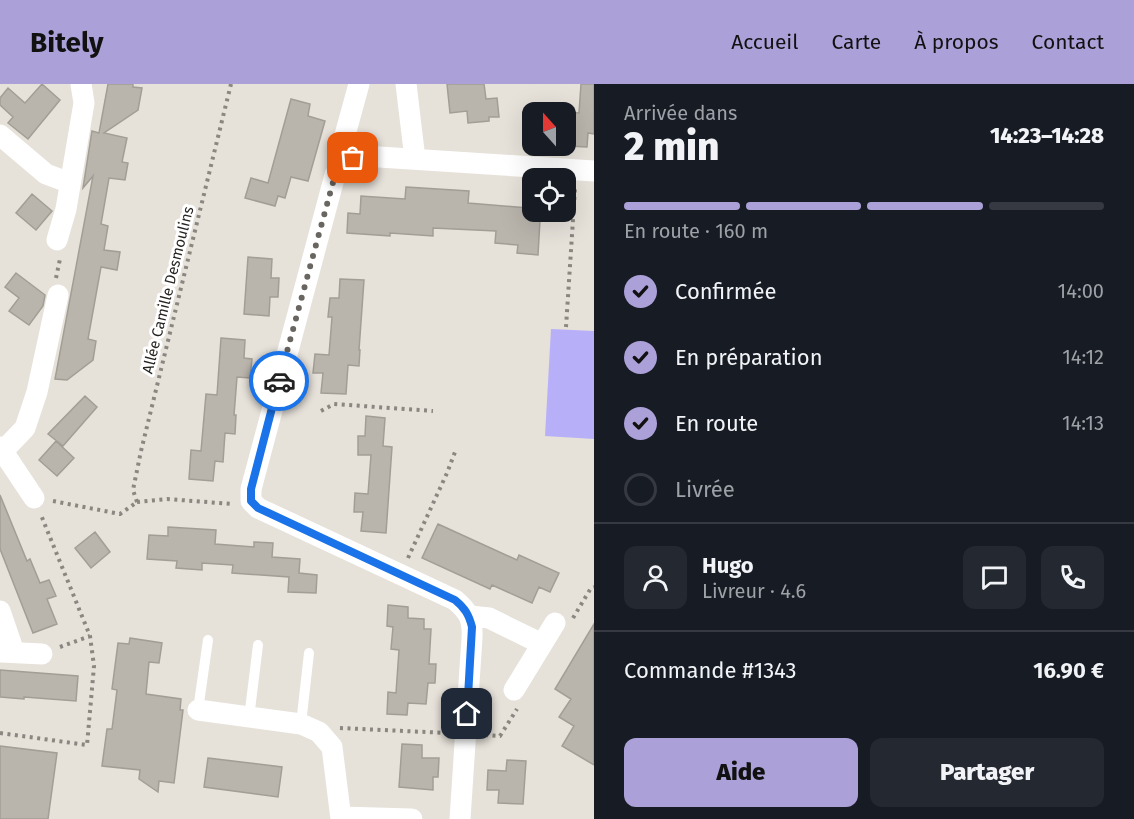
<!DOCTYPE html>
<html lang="fr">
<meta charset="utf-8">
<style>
body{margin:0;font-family:"Fira Sans",sans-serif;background:#242831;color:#f1f3f6;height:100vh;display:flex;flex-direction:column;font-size:22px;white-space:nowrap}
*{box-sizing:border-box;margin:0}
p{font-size:20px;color:#9ea1a6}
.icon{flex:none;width:33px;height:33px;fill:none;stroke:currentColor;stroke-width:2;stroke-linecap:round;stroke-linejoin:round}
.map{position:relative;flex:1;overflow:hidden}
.panel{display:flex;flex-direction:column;background:#171b24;width:540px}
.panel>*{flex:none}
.needle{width:39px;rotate:339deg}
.tools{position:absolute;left:522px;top:18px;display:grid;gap:12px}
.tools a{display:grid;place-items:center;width:54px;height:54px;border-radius:12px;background:#171b24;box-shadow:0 6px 24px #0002;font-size:30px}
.pin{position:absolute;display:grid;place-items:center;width:51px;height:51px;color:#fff;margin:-26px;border-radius:12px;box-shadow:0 3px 9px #0006}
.courier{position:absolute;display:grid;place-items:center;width:60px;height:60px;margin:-30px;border:4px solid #1a73e8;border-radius:50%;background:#fff;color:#222;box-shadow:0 2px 8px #0007}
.headline em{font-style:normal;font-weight:800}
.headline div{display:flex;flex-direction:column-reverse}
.headline{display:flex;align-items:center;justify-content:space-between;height:102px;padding:0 30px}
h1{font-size:39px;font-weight:800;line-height:45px}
.bar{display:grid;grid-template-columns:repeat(4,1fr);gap:9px 6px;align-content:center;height:72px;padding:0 30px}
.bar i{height:8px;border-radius:4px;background:#363941}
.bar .selected{background:#aca0d8}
.bar p{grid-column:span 4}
.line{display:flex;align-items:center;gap:15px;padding:0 30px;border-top:2px solid #363941}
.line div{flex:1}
.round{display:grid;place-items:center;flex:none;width:63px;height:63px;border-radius:12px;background:#242831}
ol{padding:0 30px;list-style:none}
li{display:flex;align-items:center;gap:18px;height:66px}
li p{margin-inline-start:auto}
li .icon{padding:6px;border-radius:50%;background:#aca0d8;color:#111;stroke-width:4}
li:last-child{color:#9ea1a6}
li i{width:33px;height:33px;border:3px solid #363941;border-radius:50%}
.action{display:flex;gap:12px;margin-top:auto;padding:12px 30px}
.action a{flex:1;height:69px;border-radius:12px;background:#aca0d8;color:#111;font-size:24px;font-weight:800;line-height:69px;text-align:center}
.action a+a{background:#242831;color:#f1f3f6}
header{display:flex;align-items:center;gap:36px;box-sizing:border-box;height:84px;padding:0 30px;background:#aca0d8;color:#111}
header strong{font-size:28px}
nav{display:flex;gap:33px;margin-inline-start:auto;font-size:21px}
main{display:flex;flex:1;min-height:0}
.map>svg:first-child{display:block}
.green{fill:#b7b0f8}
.building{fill:#b9b4ac;stroke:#a29e96;stroke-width:1.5}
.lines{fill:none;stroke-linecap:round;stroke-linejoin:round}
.path{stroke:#8a8680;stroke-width:4;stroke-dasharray:3 4.5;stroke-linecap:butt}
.lane{stroke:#fff;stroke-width:10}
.street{stroke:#fff;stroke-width:21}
.done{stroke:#696661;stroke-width:6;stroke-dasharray:0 10.8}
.route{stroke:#1a73e8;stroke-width:8}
.labels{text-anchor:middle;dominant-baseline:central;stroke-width:6;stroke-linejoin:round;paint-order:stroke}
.street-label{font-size:15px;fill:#262421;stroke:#fff}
</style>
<header>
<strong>Bitely</strong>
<nav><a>Accueil</a><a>Carte</a><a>À propos</a><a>Contact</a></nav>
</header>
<main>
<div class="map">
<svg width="594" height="735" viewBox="0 0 594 735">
<rect width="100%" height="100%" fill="#e6e1d9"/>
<path class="green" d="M551,245L594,247V355L545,352Z"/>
<path class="building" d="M42,0L60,16L28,55L8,39L13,33L0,21V14L8,4L25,19Z
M108,0H133V3L142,4L138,26L104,49L127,54L122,78L128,79L125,96L109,94L101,140L108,142L104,166L120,168L117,186L101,183L88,255L96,257L93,276L67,296L55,295L93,92L83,104L92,47L99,49Z
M447,0H484L486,15L497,14L499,33H489V37L468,39L467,27L450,29Z
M581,0H594V50L588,49L587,63L568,62L569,49H566V28L579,29Z
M291,15L310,20L308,32L325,37L308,97L291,93L285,114L278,112L275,122L245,114L251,94L268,99Z
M406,103L469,107L468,119L528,124V135L540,136L538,171L517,169L518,161L495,159L496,147L433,144V152L390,149V152L347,149L348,129L360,130L361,112L405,115Z
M32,110L52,127L36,146L16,129Z
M248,173L272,175L271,194H279L278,213H270L269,232L244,230Z
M16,189L45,211L43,222L29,241L9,227L19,214L5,203Z
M340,195L364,196L359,266H360L359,282L348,281L346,310L321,309L323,289H313L315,270L329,271L332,233H328L330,214H339Z
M221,254L245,256L244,274L252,275L250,294L237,293L234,331H236L235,350L225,349L223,378L215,377L213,397L189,395L191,366L201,367L206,310L217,311Z
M85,312L97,323L63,362L48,350Z
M366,332L385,334L383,362L392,363L386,449L361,447L363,428H354L355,409L368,410L371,371H358V352H365Z
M56,357L74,374L57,392L39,376Z
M0,411L27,477L30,475L40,499L49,496L56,512L47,515L57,540L33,549L0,465Z
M438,440L517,476L519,471L559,489L550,508L539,503L532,519L492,501L490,505L422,474Z
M168,443L216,446L215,460L254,463V458L273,459L272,473L300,475L299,489L317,491L316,509L288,508L289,493L232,489L233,481L202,479V486L176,484L177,477L147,475L149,451L168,452Z
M95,448L110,468L91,484L75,464Z
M388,521L408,523V534L424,535V545H431L429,580H436L435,599H428L426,620L408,619L407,631L387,630L388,608L396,609L399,566L391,565L393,543L387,542Z
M594,540V681L562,662L574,642L559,633L571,615L555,605Z
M130,554L162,559L159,579L149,578L146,610L181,615L180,626H183L174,699L159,697L158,708L139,695L140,686L102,682L107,645H112L117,606L112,605L118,559L129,560Z
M0,586L78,592L76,617L24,613V615L0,613Z
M402,660L422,661V674H439L438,693H433V706L399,703Z
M0,662L57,669L48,735H0Z
M208,674L282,683L278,713L204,703Z
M507,676L526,677L523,720L498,719L499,706H487L488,686L506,687Z"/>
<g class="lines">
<path class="path" d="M56,194L60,175
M566,243L575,105
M321,327L334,320L433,327
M53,417L120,430L137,418
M137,418L133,406L141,367L231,0
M137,418L167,415L232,420
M408,474L447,389L455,368
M573,534L591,504L594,503
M60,563L90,552
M340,644L447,649
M0,649L87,661L94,582L90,552L41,431
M485,651L500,652L517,625"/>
<path class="lane" d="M198,626L208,556
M249,634L258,561
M301,640L309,569"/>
<path class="street" d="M406,0L415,75
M0,51L46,90L70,99
M346,77L342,62L359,0
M57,156L66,125L84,19L81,0
M0,363L34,414
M4,366L25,344L37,308L58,211
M0,527L14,568
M470,532L489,534L542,560
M1,568L42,570
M514,606L555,539
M198,626L301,640L319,648L332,663L341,735
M341,733L412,735
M460,735L472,554C473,535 469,528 455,516L258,424L251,417V405L335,91C341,78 350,74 364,72L594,87"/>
</g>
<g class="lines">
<path class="done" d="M279,297L335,91L339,83L353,74"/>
<path class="route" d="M279,297L251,405V417L258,424L455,516C465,524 469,531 472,543L467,630"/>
</g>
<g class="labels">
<g class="street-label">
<text transform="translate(168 206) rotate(-76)">Allée Camille Desmoulins</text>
</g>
</g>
</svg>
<div class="tools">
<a><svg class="needle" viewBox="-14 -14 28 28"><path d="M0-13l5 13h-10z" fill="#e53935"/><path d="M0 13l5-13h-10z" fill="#9ea1a6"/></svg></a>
<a><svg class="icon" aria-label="locate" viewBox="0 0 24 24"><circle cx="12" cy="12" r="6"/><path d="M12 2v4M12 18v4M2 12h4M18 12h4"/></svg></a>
</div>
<div class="pin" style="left:353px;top:74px;background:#ea580c"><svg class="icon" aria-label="bag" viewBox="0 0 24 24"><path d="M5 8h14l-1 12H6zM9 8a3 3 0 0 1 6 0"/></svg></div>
<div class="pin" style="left:467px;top:630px;background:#1f2937"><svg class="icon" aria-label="home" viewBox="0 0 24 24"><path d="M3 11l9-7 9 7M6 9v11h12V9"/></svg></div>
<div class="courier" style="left:279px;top:297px"><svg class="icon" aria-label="car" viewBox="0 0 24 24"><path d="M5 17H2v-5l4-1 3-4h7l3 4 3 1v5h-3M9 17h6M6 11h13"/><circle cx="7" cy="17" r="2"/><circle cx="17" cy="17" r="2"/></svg></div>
</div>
<section class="panel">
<div class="headline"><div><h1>2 min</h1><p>Arrivée dans</p></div><em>14:23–14:28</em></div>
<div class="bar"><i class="selected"></i><i class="selected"></i><i class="selected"></i><i></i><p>En route · 160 m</p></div>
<ol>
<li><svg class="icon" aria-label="check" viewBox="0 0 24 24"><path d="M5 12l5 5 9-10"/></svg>Confirmée<p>14:00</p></li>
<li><svg class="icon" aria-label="check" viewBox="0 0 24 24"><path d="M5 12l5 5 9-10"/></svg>En préparation<p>14:12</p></li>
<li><svg class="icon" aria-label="check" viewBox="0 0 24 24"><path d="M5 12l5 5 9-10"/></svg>En route<p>14:13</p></li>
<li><i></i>Livrée</li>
</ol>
<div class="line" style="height:108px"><a class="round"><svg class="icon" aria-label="person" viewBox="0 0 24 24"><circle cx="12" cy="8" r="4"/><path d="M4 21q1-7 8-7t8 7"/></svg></a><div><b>Hugo</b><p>Livreur · 4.6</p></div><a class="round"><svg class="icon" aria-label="chat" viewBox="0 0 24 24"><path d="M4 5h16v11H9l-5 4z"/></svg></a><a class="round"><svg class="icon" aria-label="phone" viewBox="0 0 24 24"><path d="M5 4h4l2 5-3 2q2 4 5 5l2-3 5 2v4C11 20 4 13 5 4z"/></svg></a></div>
<div class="line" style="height:78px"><div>Commande #1343</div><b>16.90 €</b></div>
<div class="action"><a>Aide</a><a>Partager</a></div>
</section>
</main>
